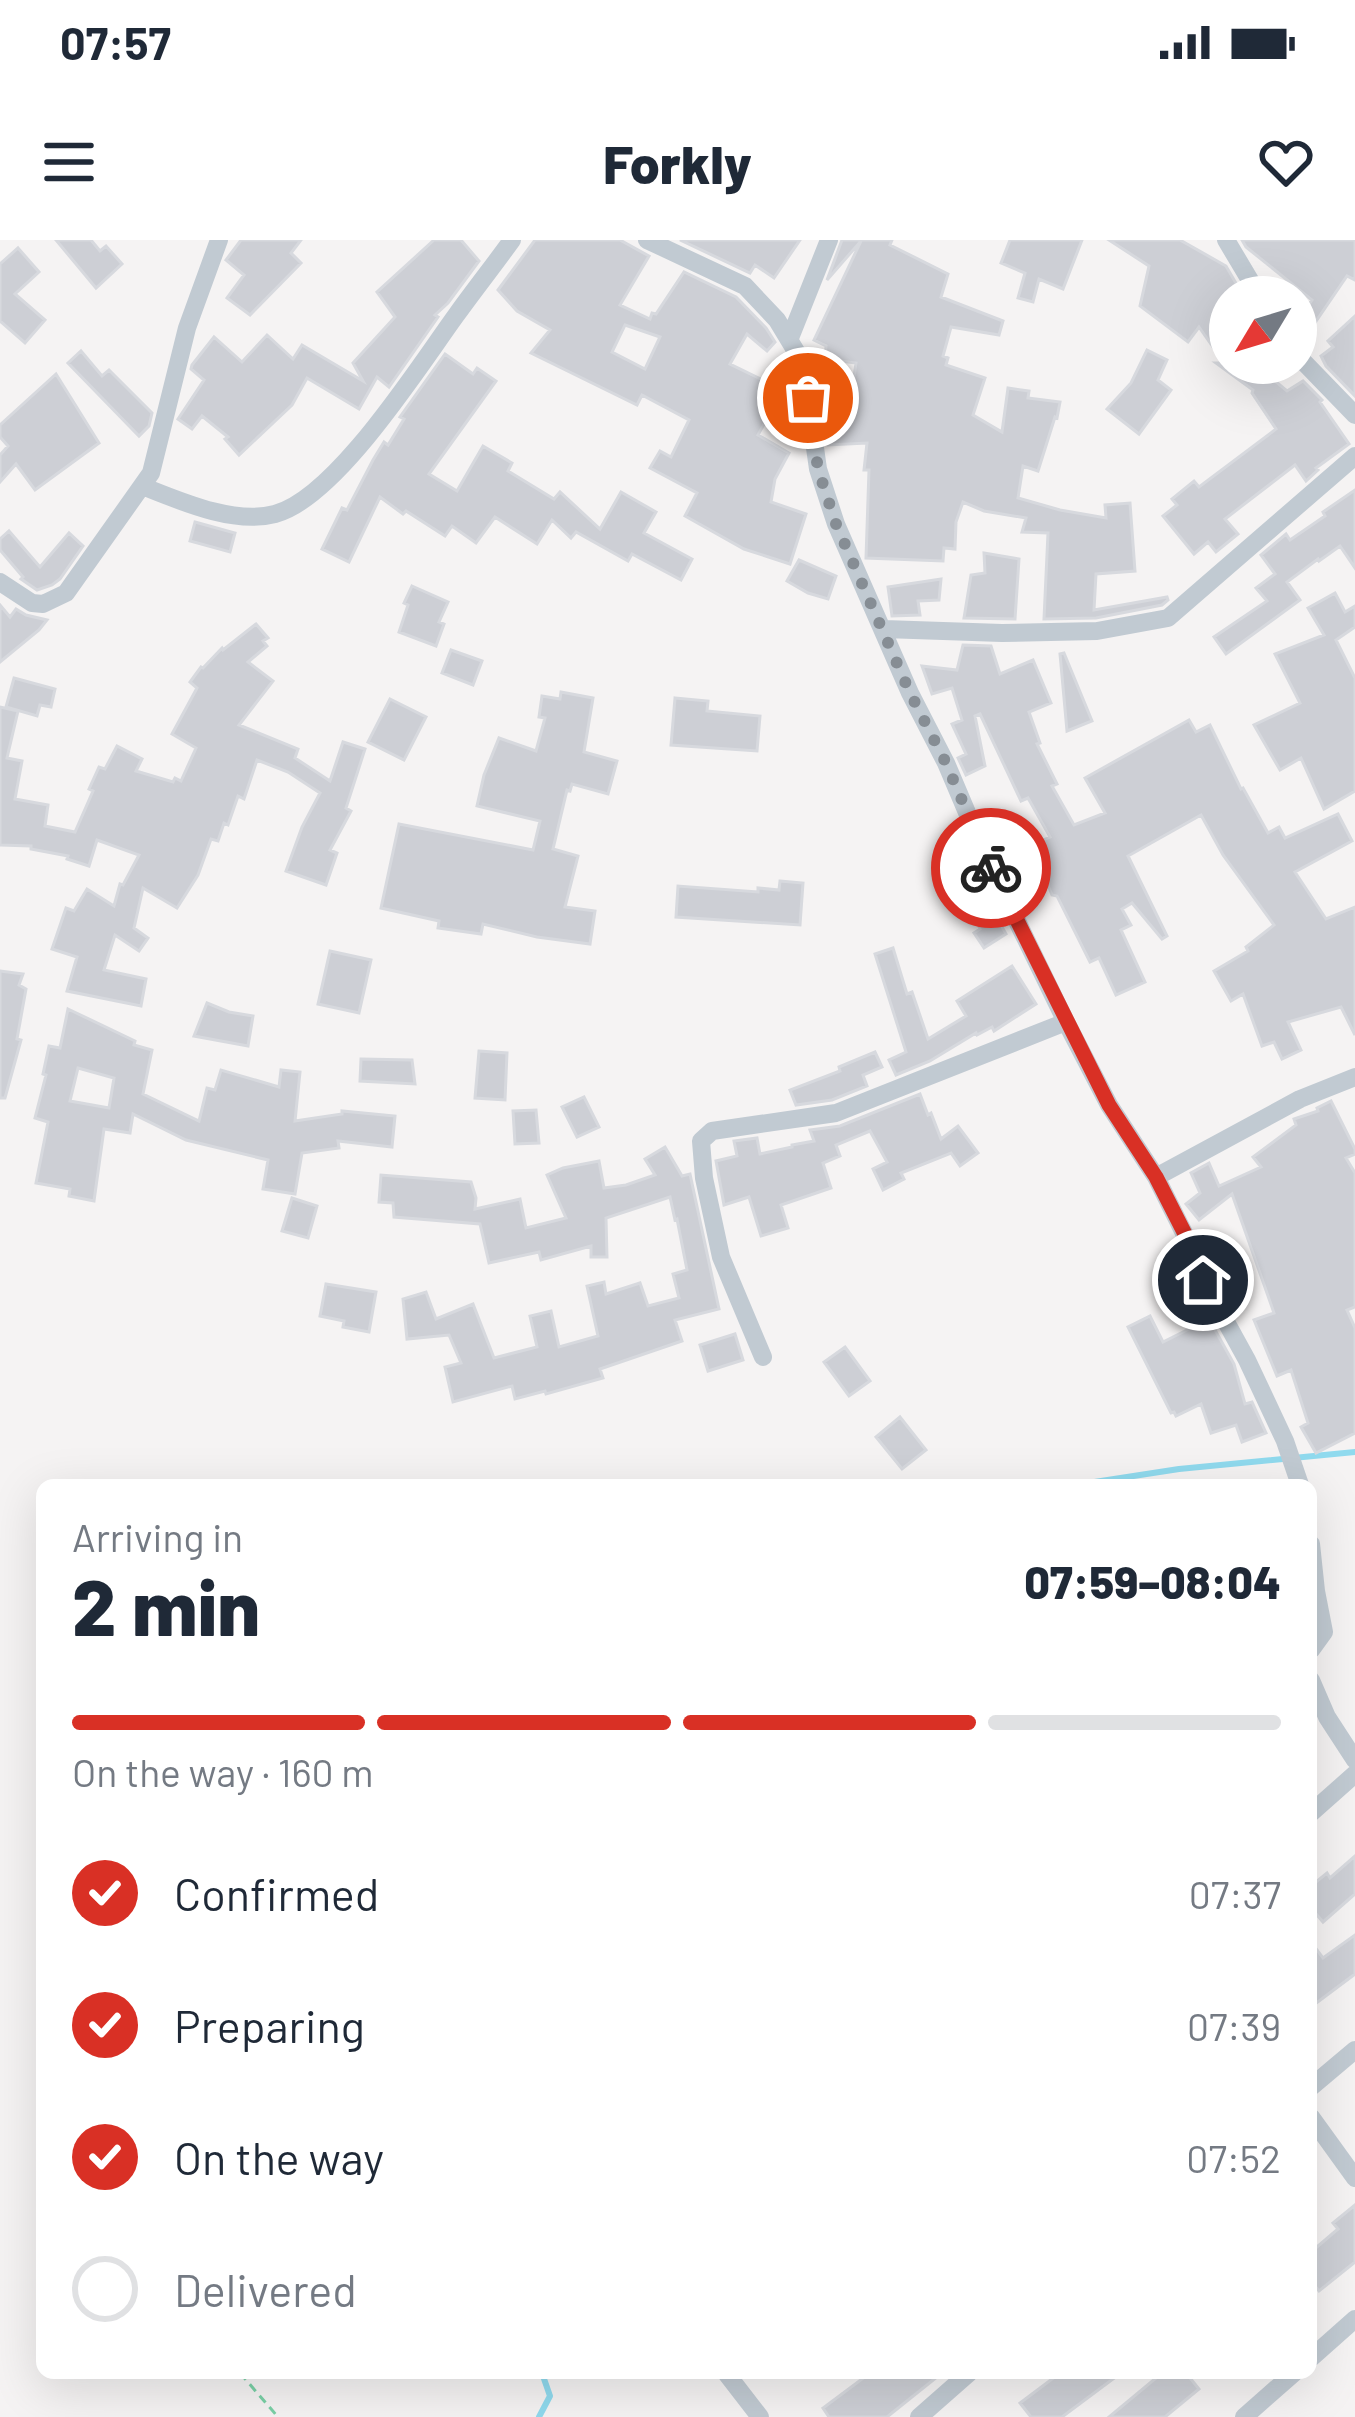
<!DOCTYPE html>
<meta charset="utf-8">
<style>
body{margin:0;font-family:Barlow,sans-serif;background:#f6f6f7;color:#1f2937;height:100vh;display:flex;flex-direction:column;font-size:45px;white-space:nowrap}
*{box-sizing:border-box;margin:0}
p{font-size:39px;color:#747a83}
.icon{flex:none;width:66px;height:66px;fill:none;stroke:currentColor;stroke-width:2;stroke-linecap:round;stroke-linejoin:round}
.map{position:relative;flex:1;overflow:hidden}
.side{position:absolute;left:36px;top:1239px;width:1281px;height:900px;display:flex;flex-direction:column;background:#fff;border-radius:18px;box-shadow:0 12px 48px #0002}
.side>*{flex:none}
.needle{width:78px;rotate:232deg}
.fabs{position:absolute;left:1209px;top:36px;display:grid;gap:24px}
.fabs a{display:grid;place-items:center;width:108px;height:108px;border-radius:50%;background:#fff;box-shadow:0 12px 48px #0002;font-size:60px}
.pin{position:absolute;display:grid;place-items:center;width:102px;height:102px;color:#fff;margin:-51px;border:6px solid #fff;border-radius:50%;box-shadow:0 3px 12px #0007}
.courier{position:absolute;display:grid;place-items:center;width:120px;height:120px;margin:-60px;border:9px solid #d93025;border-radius:50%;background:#fff;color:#222;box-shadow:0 3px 15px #0007}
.overview em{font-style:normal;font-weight:800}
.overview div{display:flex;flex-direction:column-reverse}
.overview{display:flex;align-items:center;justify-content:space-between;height:204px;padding:0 36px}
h1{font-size:78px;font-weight:800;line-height:90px}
.bar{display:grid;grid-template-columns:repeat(4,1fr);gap:18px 12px;align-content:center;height:144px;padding:0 36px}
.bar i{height:15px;border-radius:9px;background:#e0e1e3}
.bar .active{background:#d93025}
.bar p{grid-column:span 4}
ol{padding:0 36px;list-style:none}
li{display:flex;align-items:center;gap:36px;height:132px}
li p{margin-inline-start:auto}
li .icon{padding:12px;border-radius:50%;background:#d93025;color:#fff;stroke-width:4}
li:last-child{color:#747a83}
li i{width:66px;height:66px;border:6px solid #e0e1e3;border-radius:50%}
.status{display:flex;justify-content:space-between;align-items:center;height:84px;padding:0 60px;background:#fff;direction:ltr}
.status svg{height:33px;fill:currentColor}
header{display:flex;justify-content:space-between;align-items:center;height:156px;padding:0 36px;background:#fff;font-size:54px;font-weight:800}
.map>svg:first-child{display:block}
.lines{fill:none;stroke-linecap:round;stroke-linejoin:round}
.stream{stroke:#90daee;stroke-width:6}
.building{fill:#cdcfd5;stroke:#d7d9de;stroke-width:3;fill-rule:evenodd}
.path{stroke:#7ad0a6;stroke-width:3;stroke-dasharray:9 6;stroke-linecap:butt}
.street{stroke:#c1cad2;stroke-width:18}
.done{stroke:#868d94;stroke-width:12;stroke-dasharray:0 21.6}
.route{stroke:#d93025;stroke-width:15}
</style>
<div class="status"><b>07:57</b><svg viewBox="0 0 49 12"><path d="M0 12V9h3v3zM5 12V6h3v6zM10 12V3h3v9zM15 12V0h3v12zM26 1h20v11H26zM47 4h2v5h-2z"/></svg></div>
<header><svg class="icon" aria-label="menu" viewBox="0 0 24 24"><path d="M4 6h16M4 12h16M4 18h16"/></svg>Forkly<svg class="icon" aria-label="heart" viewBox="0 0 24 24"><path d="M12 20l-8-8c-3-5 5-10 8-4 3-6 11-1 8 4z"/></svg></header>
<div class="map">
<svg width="1355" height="2177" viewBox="0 0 1355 2177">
<rect width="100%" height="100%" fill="#f5f3f3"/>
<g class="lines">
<path class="stream" d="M1075,1245L1179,1229L1355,1212
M539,2177L550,2156L542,2133"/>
</g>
<path class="building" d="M56,0H91L100,11L106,6L122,24L96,48Z
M241,0H301L291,13L301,23L250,75L227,58L244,35L226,20Z
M434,0H461L479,21L448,63L435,75L438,77L389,147L377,137L359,169L307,138L292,165L239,215L225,199L228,197L202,176L192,189L178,179L204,140L191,129L192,125L214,97L242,122L267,95L293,119L302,105L363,141L353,123L395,77L377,52Z
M535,0H620L649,16L620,65L650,79L652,73L656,74L684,32L736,57L766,88L775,102L767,111L747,94L730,124L783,150L758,195L789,213L775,239L771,262L806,274L790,324L744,309L685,276L697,253L650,228L660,211L671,217L689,180L642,155L637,165L531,113L550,90L517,71L498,50ZM625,85L660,97L645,129L612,112Z
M680,0H800L774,38L755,25L750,33Z
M842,0H892L890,5L948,34L941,57L1003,81L999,95L951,87L943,116L948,118L946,125L985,138L973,175L1002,192L1008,148L1029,151L1028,158L1060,162L1057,178L1055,177L1038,231L1023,226L1018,258L1060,270L1106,278L1105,265L1130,263L1135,331L1096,334L1094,370L1167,357L1168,360L1162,365L1096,378L1044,379L1048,293L1022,292L1026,278L984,271L963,262L956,282L955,309L944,308L943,321L866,318L869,230H864L867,203L828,205L826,187L830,174L839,179L842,175L825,161L850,165L856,123L825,119L826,106L814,100L861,1L827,40Z
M1010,0H1082L1063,49L1039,39L1033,62L1018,58L1025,33L1001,23Z
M1109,0H1180L1226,26L1237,45L1230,51V123H1264L1275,141L1287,151L1303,141L1322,160L1320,162L1349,204L1316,228L1318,230L1306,241L1295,225L1225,279L1238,294L1216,312L1208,302L1194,314L1163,276L1177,265L1172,259L1194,241L1199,247L1276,189L1252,153L1253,150L1216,123H1224L1199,87L1188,102L1140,66L1149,26Z
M1242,0H1355V40L1347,36L1312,87L1300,78L1312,60L1246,7Z
M18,8L39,32L15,54L45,80L25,103L0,81V24Z
M1355,76V156L1326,126L1321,116L1333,107L1328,101Z
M1147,110L1167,120L1158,140L1171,150L1139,194L1107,169L1131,143Z
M81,111L102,136L109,130L152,173L149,186L139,196L68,123Z
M445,114L473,134L477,128L496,141L429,234L457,251L483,206L512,223L508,231L554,259L560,252L600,289L621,252L656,272L644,293L692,319L681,340L632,314L628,321L576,292L571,298L552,280L537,304L495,277L476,303L452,286L445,296L406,271L403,274L380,257L349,322L322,309L342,268L347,270L373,220L384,202L388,205L404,179L400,177Z
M56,134L99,203L35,250L16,224L0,242V215L8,206L0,197V185Z
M1355,250V328L1340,306L1319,321L1318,319L1287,342L1300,360L1226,414L1214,397L1267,361L1256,348L1275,334L1261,315L1286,294L1290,300L1325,276L1323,272Z
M195,282L235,293L230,312L190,301Z
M9,291L40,327L69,293L83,306L60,339L52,345L37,350L21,339L23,337L0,310V299Z
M984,313L1019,319L1015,379L964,378L971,335L985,333Z
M799,320L836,336L828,359L808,353L787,341Z
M941,339L939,360L918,361L920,375L892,376L888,347Z
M412,346L448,362L439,382L444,384L436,406L399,392L408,365L404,363Z
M1335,353L1345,372L1355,366V387L1336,400L1355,438V551L1324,569L1301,518L1280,530L1254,485L1300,463L1275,414L1324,395L1308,368Z
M0,365L10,377L16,369L26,375L47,380L39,390L0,422Z
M256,384L268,398L263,401L267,406L248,422L273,441L239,485L298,509L295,518L330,541L343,502L365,509L346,568L351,571L330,610L337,613L326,645L286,631L302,587L320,553L288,532L257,520L244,559L238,556L228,585L224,583L218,601L211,599L198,635L177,668L143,648L134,688L148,698L139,711L115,695L104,730L146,739L141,766L67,751L77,717L52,709L66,668L74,671L87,649L114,666L120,644L123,645L139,615L97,600L89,626L67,619L68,616L31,609V606L0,605V467L18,471L7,518L22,521L15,559L48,565L45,586L75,592L93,551L89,549L99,527L105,529L117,506L142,519L136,531L173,542L175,538L181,541L196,508L172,494L197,448L190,442L201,427L203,428L222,408L223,410Z
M963,405L991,406L1000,434L1033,420L1051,463L1029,472L1040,503L1037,504L1057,544L1052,546L1074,585L1105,573L1085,538L1189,480L1196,492L1210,485L1241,549L1243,548L1268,593L1279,587L1285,598L1338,574L1352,601L1295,632L1326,679L1355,667V795L1341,767L1288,782L1301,810L1282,819L1274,802L1262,806L1243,754L1231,761L1214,731L1248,711L1246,707L1274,685L1223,615L1201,575L1128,616L1167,696L1162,699L1132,663L1122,669L1131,685L1121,690L1145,742L1116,755L1099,718L1090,722L1057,656L1052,655L1032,605L1050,597L1028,558L1021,561L980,474L975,476L985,526L966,535L958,518L966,514L952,484L962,480L952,448L932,454L922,426L957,430Z
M451,410L482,421L473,445L442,433Z
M1064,413L1092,481L1067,491L1060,414Z
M14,438L55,449L51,467L40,465L37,476L6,467Z
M561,452L593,458L584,512L617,521L608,554L572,544L570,551L567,550L553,609L578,616L565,667L595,671L590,704L537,697L483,684L481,694L438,688L439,681L381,668L399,584L533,610L540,581L477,566L484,535L499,498L536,511L545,478L539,477L542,456L560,459Z
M675,458L708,461L707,471L760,476L757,511L671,505Z
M390,459L426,477L404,520L368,502Z
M969,613L976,628L970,630L1006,694L984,708L974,693L980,689L968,662L963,665L945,624Z
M780,641L803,643L800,685L676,677L678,646L758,652V648L779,650Z
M893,708L907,754L912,752L928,799L966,776L957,761L1012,726L1036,764L994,791L992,787L977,795L976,793L930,821L896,835L889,820L906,812L875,714Z
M330,711L371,720L359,773L318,764Z
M0,731L23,734L19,745L26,749L17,799L21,800L5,858H0Z
M207,763L229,772L253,776L248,806L194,796Z
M68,769L135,801L134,805L152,810L143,854L199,881L207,848L215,850L221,830L279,847L281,830L300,832L295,881L342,874V871L395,876L392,907L338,901L339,908L302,913L295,954L263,949L268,920L186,900L133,874L130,893L104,889L94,961L69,956L70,949L36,943L48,882L35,878L46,835L43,834L49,806L60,808ZM78,828L114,838L109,868L70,861Z
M479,811L507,813L505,860L475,858Z
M875,812L882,827L863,835L867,846L832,860L796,865L790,850L840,831L839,827Z
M361,819L412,820L415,844L360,841Z
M920,854L928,875L931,873L941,899L958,886L978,913L960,926L951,913L901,933L904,939L883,950L873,929L887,922L870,891L836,905L840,916L823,923L831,948L781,965L788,988L761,996L749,957L724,965L716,921L737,916L734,901L757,898L760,914L792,907V905L814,901L810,890L840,886Z
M584,857L599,887L577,897L562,867Z
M1331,861L1355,909V914L1346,918L1355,933V1067L1347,1070L1355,1088V1193L1316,1213L1301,1187L1308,1183L1291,1130L1277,1136L1254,1080L1274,1073L1232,954L1199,980L1186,964L1200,953L1191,933L1209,923L1219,946L1261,927L1253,917L1296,885L1294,879L1318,871L1317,868Z
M536,870L539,903L515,904L513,871Z
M665,907L682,936L690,934L719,1069L675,1080L682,1101L600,1129L603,1138L546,1154L545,1151L515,1159L512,1146L453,1162L445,1127L461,1123L449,1095L407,1099L403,1059L426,1052L436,1079L473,1064L494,1118L537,1107L530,1076L551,1071L559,1107L598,1096L587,1046L604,1042L606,1054L640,1043L648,1066L679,1058L673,1034L687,1030L677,979L675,980L670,957L606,978L607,1017H591V1006L541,1020L539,1012L489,1023L480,984L394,977L393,963L379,962L381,935L471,942L476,958L475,969L520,959L526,988L566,978L547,935L563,928L599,921L604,948L626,945L655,935L645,919Z
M292,958L317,966L308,998L282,991Z
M326,1044L376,1052L369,1092L343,1087L344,1081L320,1076Z
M1150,1076L1163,1102L1209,1079L1234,1124L1245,1164L1252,1162L1266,1193L1242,1202L1236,1185L1211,1193L1201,1164L1176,1176L1174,1172L1171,1173L1128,1087Z
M735,1094L743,1120L708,1131L700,1105Z
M845,1107L870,1141L849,1156L824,1122Z
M900,1177L926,1210L902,1229L876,1197Z
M1355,1616V1654L1323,1682L1311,1668V1646L1327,1633L1330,1638Z
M1355,1695V1734L1311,1767V1702L1323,1718Z
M1355,1965V2022L1319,2051L1311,2041V2012L1338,1989L1333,1983Z
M870,2133H942L887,2177H829L823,2168Z
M1060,2133H1121L1062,2177H1031L1020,2163Z
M1162,2133H1186L1199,2149L1165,2177H1109Z"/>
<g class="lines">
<path class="path" d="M240,2133L278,2177"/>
<path class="street" d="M647,0L745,46L777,80L803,123L818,229L836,284L910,453L946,523L985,615L1066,782L1109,865L1156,937L1185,995L1203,1040L1247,1120L1285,1201L1300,1245
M1226,0L1260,57
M790,98L829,0
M1296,114L1355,175
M142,246C180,261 234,285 275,274C336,258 419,126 457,74C475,49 494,25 512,0
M0,342L32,363L43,364L66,353L151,233L187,88L219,0
M884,389L1002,393L1097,391L1168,378L1355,216
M1156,937L1300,859L1355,837
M763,1117L721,1017L704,938L701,901L712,891L836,873L1066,782
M1311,1304L1316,1351L1324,1392L1311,1410
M1311,1440L1327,1477L1355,1520
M1311,1573L1355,1534
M1311,1847L1355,1810
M1311,1877L1355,1938
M1311,2118L1355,2079
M726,2133L760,2177
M919,2177L969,2133
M1244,2177L1294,2133"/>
</g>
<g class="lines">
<path class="done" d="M808,158L818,229L836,284L910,453L946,523L991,628"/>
<path class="route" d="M991,628L1109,865L1156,937L1185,994L1203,1040"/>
</g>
</svg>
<div class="fabs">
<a><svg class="needle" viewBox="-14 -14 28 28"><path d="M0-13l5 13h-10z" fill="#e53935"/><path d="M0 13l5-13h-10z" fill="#747a83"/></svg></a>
</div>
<div class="pin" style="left:808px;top:158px;background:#ea580c"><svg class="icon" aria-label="bag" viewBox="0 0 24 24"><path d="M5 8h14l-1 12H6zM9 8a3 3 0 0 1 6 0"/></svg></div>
<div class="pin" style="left:1203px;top:1040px;background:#1f2937"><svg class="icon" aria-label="home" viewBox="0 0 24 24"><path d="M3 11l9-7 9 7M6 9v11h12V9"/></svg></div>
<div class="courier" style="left:991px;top:628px"><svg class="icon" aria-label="bike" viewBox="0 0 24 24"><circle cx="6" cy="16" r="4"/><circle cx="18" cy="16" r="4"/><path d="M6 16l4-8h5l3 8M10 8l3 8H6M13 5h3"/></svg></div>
<section class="side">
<div class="overview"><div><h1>2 min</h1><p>Arriving in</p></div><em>07:59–08:04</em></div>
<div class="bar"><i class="active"></i><i class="active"></i><i class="active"></i><i></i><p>On the way · 160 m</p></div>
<ol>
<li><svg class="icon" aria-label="check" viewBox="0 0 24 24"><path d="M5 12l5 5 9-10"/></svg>Confirmed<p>07:37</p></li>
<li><svg class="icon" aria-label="check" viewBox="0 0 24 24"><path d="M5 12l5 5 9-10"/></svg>Preparing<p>07:39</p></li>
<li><svg class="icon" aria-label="check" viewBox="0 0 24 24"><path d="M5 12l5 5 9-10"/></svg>On the way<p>07:52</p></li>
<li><i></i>Delivered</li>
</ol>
</section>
</div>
